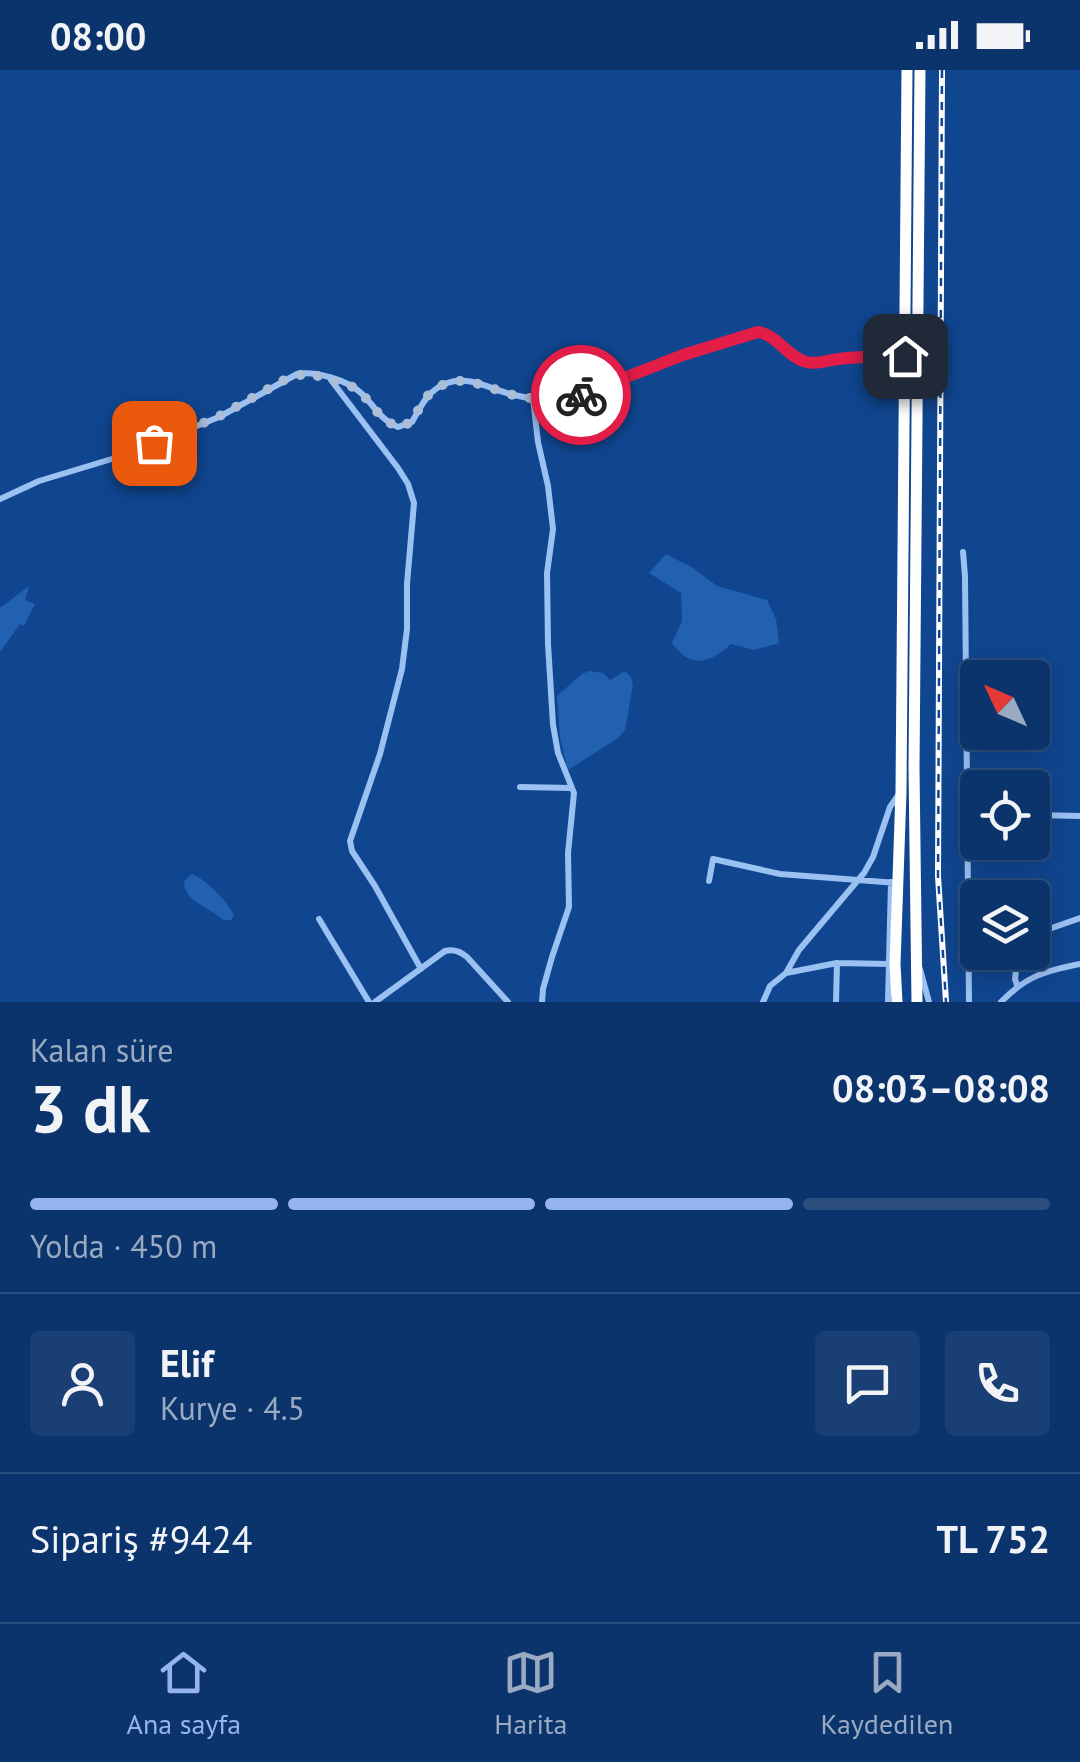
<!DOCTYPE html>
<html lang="tr">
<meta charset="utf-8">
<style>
body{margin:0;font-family:"PT Sans",sans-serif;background:#1a3f74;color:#f1f3f6;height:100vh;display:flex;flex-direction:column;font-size:38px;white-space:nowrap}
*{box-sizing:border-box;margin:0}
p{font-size:32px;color:#9aaac2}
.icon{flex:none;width:55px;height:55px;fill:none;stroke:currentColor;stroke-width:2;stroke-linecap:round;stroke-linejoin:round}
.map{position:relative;height:932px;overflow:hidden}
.panel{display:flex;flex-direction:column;background:#0c346c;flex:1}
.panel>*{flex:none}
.needle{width:65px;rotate:314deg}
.buttons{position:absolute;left:960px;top:590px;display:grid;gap:20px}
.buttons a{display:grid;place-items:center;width:90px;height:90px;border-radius:10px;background:#0c346c;box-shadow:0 5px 25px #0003,0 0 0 2px #2c4f7f;font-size:50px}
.pin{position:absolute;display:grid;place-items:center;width:85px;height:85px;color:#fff;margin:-42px;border-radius:20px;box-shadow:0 5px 15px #0006}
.courier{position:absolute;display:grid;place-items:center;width:100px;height:100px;margin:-50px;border:8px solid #e11d48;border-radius:50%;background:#fff;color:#222;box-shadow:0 2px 12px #0007}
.summary em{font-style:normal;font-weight:800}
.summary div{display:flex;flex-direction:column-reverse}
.summary{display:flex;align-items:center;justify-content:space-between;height:170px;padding:0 30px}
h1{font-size:65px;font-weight:800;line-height:75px}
.bar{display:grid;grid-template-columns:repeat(4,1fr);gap:15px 10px;align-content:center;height:120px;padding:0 30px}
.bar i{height:12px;border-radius:8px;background:#2c4f7f}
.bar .on{background:#95b2f1}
.bar p{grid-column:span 4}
.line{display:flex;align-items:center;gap:25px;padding:0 30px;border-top:2px solid #2c4f7f}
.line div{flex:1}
.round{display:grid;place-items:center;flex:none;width:105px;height:105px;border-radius:10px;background:#1a3f74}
.status{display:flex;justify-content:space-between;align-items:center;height:70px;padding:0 50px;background:#0c346c;direction:ltr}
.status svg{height:28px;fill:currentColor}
.tabs{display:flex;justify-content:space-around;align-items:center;height:140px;border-top:2px solid #2c4f7f;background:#0c346c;font-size:28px;color:#9aaac2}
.tabs a{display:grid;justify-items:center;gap:5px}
.tabs .on{color:#95b2f1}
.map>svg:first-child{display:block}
.green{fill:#2260b0}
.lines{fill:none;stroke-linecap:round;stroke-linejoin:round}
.minor{stroke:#9bc1f3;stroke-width:6}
.highway{stroke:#fff;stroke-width:11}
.rail-casing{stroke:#fff;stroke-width:6}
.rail{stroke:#104690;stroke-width:2.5;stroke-dasharray:8;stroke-linecap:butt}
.done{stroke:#abbed8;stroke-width:10;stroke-dasharray:0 18}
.route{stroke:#e11d48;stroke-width:12}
</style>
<div class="status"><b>08:00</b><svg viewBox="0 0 49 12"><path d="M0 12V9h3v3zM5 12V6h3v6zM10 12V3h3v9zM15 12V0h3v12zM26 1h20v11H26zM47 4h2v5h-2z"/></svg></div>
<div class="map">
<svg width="1080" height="932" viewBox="0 0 1080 932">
<rect width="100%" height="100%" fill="#104690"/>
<path class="green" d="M666,484L693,498L717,516L767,530L776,549L779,573L754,580L731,574C710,593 691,600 672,573L682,551L681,523L649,503Z
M29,516L25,530L35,534L24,556L20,554L0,582V538Z
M589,601L603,603L610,610L625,601L631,607L633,615L625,660L618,668L568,700L560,668L557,626L582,604Z
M192,804C207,810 227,831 234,845L231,850H223C210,837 184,832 184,811Z"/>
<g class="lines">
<path class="minor" d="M331,310L398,398L408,414L414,433L407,514V559L402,599L380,684L350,771L352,781L375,816L421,899
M533,328L538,372L548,416L553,459L547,503L548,574L553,655L558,683L574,723L568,783L569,837L552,887L543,919L542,932
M0,429L39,411L125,385L219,347L297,304C316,301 347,310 361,323C374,335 380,350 398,357L412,352C421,336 428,320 447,313C471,305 491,320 514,325C531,329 551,331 568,329C590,326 613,312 633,304C675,288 716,274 758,261C778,265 787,287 806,292C817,295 827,291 838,289C859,286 882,287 903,286
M963,482L965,506L969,932
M520,717L572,718
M1032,745L1080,746
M709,811L713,789L780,804L897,813
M319,849L369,932
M968,854L978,846
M1032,865L1080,848
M920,899L929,932
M786,903L837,893L889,894
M1017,915L1015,909L1018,882
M375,932L445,881C454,879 460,881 467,887L508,932
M763,932L770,916L786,903L799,880L864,803L873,787L890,737L899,724
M836,932L837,893
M888,932L891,812
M1001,932C1026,906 1045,901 1080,894"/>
<path class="highway" d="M897,932L895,894L901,722L907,0
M917,932L914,698L920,0"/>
<g class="rail-casing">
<path id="rail" d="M942,0L938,806L946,932"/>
</g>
<use href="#rail" class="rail"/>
</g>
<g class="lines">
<path class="done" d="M154,373L218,347L288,308L308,303L351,316L364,326L384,350L398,357L412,352C418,341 423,328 434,320C463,299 489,321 518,326C538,330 563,333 581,325"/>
<path class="route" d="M581,325L683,285L758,262C778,265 787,287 806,292C818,295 827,290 839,289C860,286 883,286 905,286"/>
</g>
</svg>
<div class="buttons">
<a><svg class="needle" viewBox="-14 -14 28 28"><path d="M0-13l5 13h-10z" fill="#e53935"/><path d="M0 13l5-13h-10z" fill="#9aaac2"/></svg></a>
<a><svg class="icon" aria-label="locate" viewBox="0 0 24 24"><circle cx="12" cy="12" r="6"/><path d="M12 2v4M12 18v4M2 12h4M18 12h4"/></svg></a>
<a><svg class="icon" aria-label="layers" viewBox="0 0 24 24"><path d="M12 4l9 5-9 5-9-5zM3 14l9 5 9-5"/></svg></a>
</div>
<div class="pin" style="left:154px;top:373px;background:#ea580c"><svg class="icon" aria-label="bag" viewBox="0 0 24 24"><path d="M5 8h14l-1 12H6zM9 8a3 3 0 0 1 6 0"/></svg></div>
<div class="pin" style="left:905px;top:286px;background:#1f2937"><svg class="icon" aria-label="home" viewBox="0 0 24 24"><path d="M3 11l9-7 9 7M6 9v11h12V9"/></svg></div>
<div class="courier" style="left:581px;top:325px"><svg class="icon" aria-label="bike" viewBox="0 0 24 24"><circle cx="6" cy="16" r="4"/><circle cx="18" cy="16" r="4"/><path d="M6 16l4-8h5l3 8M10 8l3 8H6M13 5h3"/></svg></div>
</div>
<section class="panel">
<div class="summary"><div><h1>3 dk</h1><p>Kalan süre</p></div><em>08:03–08:08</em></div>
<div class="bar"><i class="on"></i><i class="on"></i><i class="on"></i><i></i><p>Yolda · 450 m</p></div>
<div class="line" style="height:180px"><a class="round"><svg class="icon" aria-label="person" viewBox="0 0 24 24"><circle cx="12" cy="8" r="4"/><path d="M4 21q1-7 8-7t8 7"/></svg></a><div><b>Elif</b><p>Kurye · 4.5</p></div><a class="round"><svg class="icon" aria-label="chat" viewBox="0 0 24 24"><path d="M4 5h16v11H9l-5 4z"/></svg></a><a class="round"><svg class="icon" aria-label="phone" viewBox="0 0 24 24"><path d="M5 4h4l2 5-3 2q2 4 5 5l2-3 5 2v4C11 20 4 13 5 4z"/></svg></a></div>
<div class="line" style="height:130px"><div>Sipariş #9424</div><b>TL 752</b></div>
</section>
<nav class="tabs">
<a class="on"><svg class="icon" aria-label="home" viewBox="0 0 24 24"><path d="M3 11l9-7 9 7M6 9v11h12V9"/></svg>Ana sayfa</a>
<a><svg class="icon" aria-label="map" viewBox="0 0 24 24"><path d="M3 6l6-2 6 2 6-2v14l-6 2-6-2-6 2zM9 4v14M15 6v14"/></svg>Harita</a>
<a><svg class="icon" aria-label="saved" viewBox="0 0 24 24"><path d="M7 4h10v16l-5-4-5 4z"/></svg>Kaydedilen</a>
</nav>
